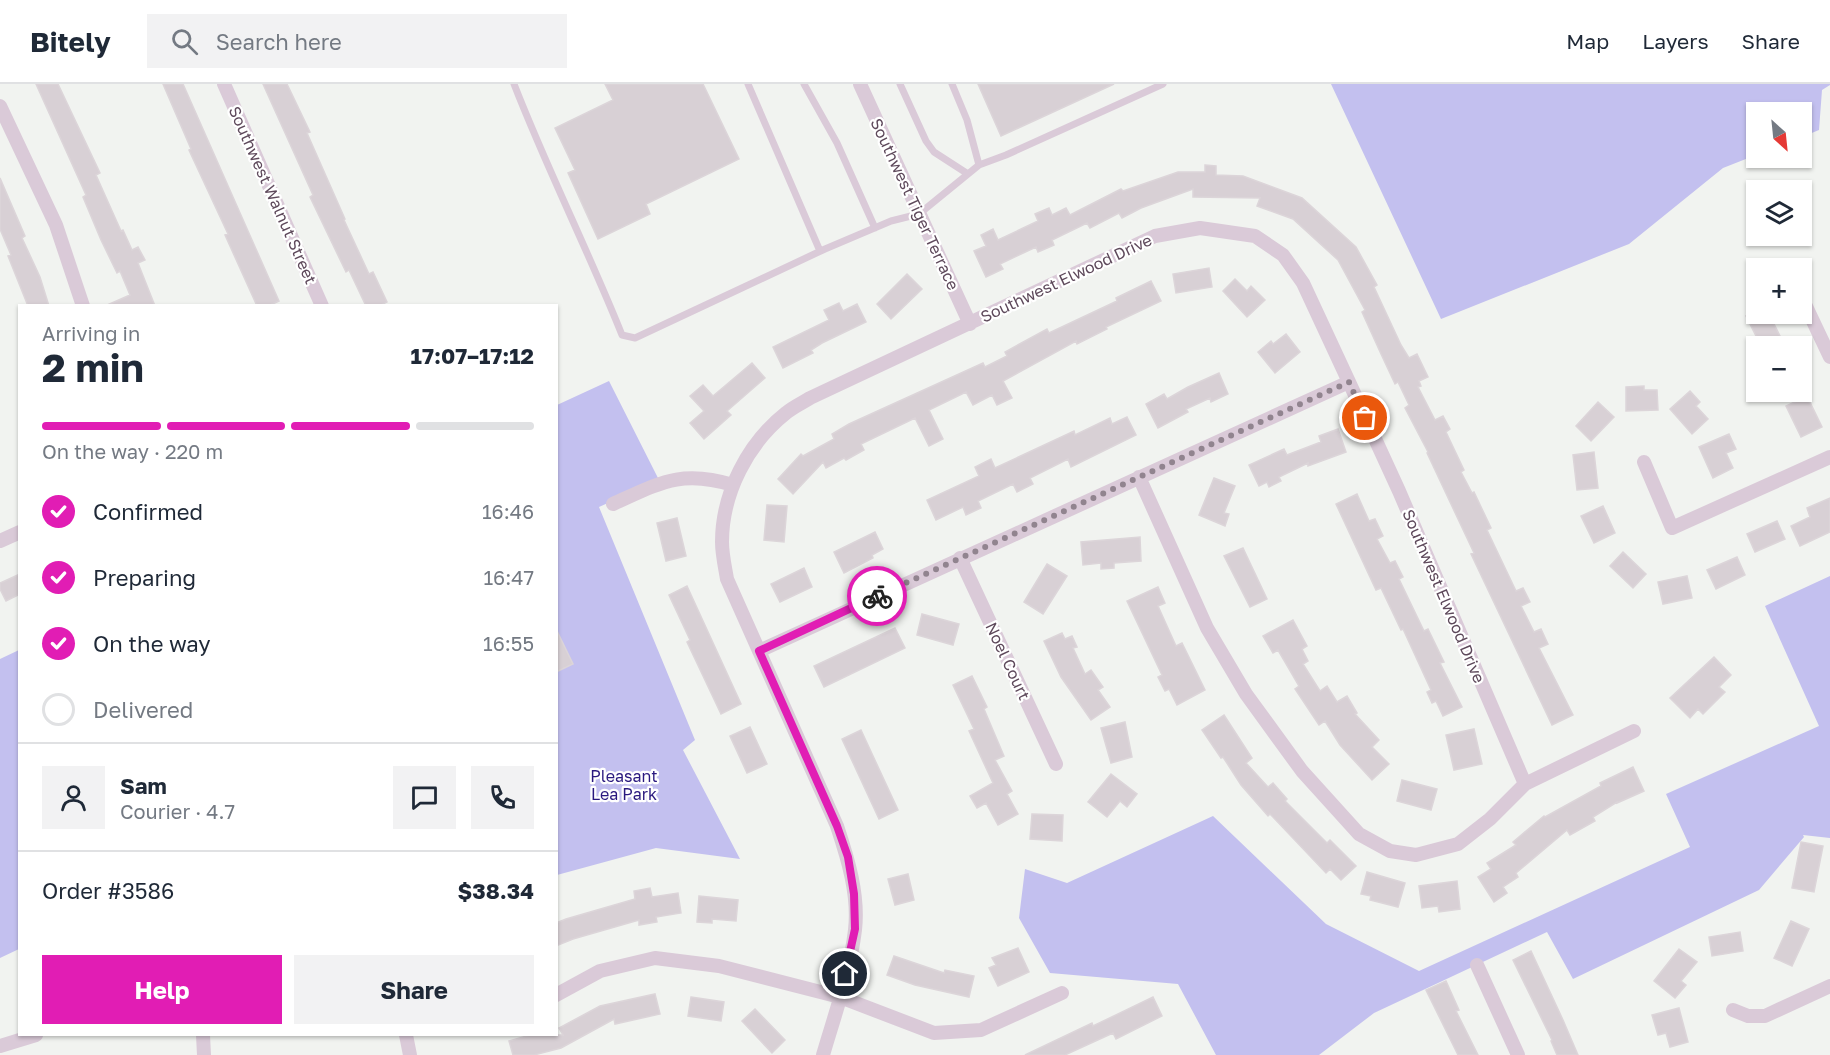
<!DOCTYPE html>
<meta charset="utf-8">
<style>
body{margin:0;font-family:"Golos Text",sans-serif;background:#f2f2f3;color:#1f2937;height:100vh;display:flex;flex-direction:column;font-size:22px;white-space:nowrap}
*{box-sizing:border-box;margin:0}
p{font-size:20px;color:#747a83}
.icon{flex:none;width:33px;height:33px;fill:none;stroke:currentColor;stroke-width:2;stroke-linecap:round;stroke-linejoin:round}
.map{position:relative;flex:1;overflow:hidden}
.details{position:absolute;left:18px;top:220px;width:540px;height:732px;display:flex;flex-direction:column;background:#fff;border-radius:0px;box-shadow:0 2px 4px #0004}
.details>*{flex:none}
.needle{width:39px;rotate:153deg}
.fabs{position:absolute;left:1746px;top:18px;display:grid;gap:12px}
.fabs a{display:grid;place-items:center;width:66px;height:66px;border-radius:0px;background:#fff;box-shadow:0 2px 4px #0004;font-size:30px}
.pin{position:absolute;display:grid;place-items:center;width:51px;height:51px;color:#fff;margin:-26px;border:3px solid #fff;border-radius:50%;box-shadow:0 2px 6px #0007}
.courier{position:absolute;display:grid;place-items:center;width:60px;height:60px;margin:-30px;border:4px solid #e11db4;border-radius:50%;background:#fff;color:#222;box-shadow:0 2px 8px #0007}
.overview em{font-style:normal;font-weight:700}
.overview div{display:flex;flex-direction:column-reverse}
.overview{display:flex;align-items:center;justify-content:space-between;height:102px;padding:0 24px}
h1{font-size:39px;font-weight:700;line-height:45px}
.bar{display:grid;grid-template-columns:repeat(4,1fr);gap:9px 6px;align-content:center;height:72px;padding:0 24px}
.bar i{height:8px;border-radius:4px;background:#e0e1e3}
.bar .on{background:#e11db4}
.bar p{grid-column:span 4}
.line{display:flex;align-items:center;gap:15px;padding:0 24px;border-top:2px solid #e0e1e3}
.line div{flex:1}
.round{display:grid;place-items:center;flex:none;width:63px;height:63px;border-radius:0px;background:#f2f2f3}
ol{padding:0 24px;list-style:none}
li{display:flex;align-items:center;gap:18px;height:66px}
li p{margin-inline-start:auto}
li .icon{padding:6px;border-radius:50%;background:#e11db4;color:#fff;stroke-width:4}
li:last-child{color:#747a83}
li i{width:33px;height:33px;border:3px solid #e0e1e3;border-radius:50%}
.action{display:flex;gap:12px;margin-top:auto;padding:12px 24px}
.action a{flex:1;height:69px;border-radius:0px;background:#e11db4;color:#fff;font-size:24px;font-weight:700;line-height:69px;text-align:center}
.action a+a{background:#f2f2f3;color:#1f2937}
header{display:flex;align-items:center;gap:36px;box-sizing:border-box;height:84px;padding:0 30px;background:#fff;border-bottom:2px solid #e0e1e3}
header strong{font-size:28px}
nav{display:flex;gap:33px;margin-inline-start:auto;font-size:21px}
.search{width:420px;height:54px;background:#f2f2f3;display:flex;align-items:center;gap:15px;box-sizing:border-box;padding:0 21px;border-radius:0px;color:#747a83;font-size:22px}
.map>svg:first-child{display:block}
.green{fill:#c3c0ef}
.building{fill:#d8d0d5;stroke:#dcd5d9;stroke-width:1.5}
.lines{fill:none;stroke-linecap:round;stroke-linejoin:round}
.lane{stroke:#dacad8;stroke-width:7}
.street{stroke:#dacad8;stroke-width:14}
.done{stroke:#91848f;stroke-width:6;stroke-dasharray:0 10.8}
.route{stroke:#e11db4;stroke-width:8}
.labels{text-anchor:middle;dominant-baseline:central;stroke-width:4.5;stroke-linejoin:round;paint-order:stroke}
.street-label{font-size:16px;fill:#5e495b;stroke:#fff}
.park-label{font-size:16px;fill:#2a197f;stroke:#fff}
</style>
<header>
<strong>Bitely</strong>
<div class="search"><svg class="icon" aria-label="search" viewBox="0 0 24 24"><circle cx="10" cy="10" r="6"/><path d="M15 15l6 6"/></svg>Search here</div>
<nav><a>Map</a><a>Layers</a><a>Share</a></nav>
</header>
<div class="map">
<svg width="1830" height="971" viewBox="0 0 1830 971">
<rect width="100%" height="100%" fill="#f1f3f0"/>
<path class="green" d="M1331,0H1830V1L1822,6L1819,46L1802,53V28H1756V71L1723,84L1629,160L1441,235Z
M609,297L659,396L599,423L695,656L683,666L740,775L656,764L557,791V321Z
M1830,492V754L1803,751L1804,753L1759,806L1573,895L1547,848L1374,929L1319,971H1216L1178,900L1050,889L1019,834L1025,785L1067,799L1213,732L1326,840L1419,887L1690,763L1666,710L1819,642L1765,522Z
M19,566V865L0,874V575Z"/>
<path class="building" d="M36,0H58L100,89L96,91L121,147L123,146L132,166L138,163L145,176L138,179L155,222H105L130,211L120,187L117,189L101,156L83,113L86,111Z
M163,0H183L279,217L268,222H257L225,151L228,150L189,66L191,65Z
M263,0H287L310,48L307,49L345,135L344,136L369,190L373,188L387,218L379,222H366L349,186L346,188L310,113L313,111Z
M605,0H703L739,75L646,120L650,130L598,155L568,89L575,86L555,44L613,16Z
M978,0H1114L1001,52Z
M1205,81L1216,82V91L1243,92L1302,114L1356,163L1377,201L1374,203L1401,261L1409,274L1417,270L1428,293L1419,297L1421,302L1418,303L1435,336L1443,332L1450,345L1446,348L1464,386L1461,388L1472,409L1474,408L1491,444L1487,446L1516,507L1523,504L1530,518L1521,522L1534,548L1541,545L1548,560L1539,564L1573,631L1552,641L1471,470L1474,469L1427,369L1428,368L1405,324L1409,321L1398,298L1395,300L1381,270L1362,228L1365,226L1338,176L1293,135L1257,122L1260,114L1193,113V105L1141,124L1122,134L1119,129L1090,144L1087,139L1052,156L1054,161L1038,168L1036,163L1000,180L1003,185L986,193L974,167L986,162L981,151L993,145L998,156L1038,137L1035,130L1049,124L1052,131L1066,124L1070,131L1121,105L1123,107L1178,88H1205Z
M0,94L25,152L22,154L40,193L49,222H28L8,172L11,171L0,145Z
M1209,184L1212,203L1176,209L1173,190Z
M907,190L922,205L891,235L877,220Z
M1235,195L1247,207L1251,202L1265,216L1247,233L1223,207Z
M1151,197L1161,217L1106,243L1107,245L1077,260L1076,257L1003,297L1012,314L997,321L992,311L973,321L966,308L929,326L943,355L929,362L915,334L861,360L864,366L846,376L844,374L826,384L823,378L793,410L778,395L801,370L803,372L834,355L832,350L849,340L983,279L985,283L1007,272L1005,268L1047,245L1049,249L1117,217L1116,214Z
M839,219L843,227L857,220L866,238L822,259L811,266L813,269L783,284L773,263L829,236L824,226Z
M1753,230H1769L1781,254L1761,262L1746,232Z
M1286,250L1300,268L1275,289L1258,268L1271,257L1273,260Z
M752,279L765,294L727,327L731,331L704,355L690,339L704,327L690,312L703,301L713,312Z
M1219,289L1228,310L1211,318L1210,314L1186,325L1188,328L1158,344L1146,320L1164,310L1167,315L1188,303Z
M1644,302V306H1657L1658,326L1626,327V303Z
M1690,307L1700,318L1696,322L1708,335L1692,350L1670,325Z
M1807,312L1822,343L1801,353L1786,322Z
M1598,318L1614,333L1591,357L1576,342Z
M1127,333L1136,351L1071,383L1068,375L1030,394L1033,400L1017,408L1013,400L978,417L981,424L966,431L963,423L936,436L927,416L979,392L975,383L991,375L995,384L1074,347L1075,351L1110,334L1112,340Z
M1338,345L1346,368L1308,382V379L1279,393L1281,397L1269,403L1267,398L1259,402L1249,381L1284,365L1287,371L1321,358L1319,352Z
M1729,350L1736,365L1726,369L1733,384L1713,394L1699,363Z
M1594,368L1598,404L1577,406L1573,371Z
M1214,394L1235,402L1224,429L1229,430L1225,442L1199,431Z
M1357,410L1369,437L1375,435L1383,452L1377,455L1390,479L1395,477L1403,493L1399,495L1424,547L1428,545L1444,578L1440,579L1462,623L1443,632L1436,617L1432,619L1427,608L1431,606L1403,545L1401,546L1381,504L1376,506L1336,420Z
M1830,414V448L1800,462L1791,442L1810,433L1807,424Z
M767,421L787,422L784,458L764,456Z
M1603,422L1615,449L1594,459L1581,432Z
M677,434L686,472L666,477L657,439Z
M1777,437L1785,455L1755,468L1747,450Z
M875,448L883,465L872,471L873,474L844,489L834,468Z
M1140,453L1141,477L1114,479V484L1101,485V479L1083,481L1081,458Z
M1243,464L1267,515L1250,523L1224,472Z
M1623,468L1646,490L1633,504L1610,482Z
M1737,473L1745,491L1716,505L1707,486Z
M1047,480L1067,492L1043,530L1024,518Z
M804,484L812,503L780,518L771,500Z
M20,490V510L6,517L0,505V499Z
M1687,492L1692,514L1663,520L1658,498Z
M687,502L741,620L721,630L687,558L690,556L669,511Z
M1158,503L1165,519L1158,522L1176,562L1182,559L1205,606L1177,621L1169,605L1165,607L1158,593L1162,591L1127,517Z
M922,530L959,540L953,561L917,551Z
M1293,536L1307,562L1302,565L1308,577L1303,580L1320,607L1327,602L1337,618L1347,612L1357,629L1355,630L1379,656L1372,663L1389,680L1372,696L1340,661L1325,637L1319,641L1295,605L1299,602L1278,566L1273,569L1263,552Z
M895,544L905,564L824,603L814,582Z
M556,545L573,580L556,588Z
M1062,549L1065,555L1072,552L1077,563L1073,564L1085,590L1091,586L1103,603L1098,606L1110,623L1091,636L1061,593L1044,557Z
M1714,573L1731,591L1719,603L1725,608L1703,630L1698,625L1690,634L1670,614Z
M972,592L987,623L984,625L1004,672L995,676L1012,707L1007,710L1018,730L998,741L986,719L977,724L970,712L993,699L969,647L974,645L953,601Z
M1224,631L1252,674L1246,679L1268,703L1273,699L1287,715L1285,717L1327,759L1330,756L1356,782L1341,796L1330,785L1326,789L1270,730L1268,732L1241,701L1223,673L1221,674L1202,646Z
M1125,638L1132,673L1111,679L1101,644Z
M750,643L767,680L747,689L730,652Z
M1474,645L1482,680L1454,686L1446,651Z
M861,646L898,726L879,735L842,655Z
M1633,683L1644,707L1617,719V718L1593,733L1595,737L1570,751L1567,746L1516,789L1518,793L1503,803L1507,809L1494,818L1478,793L1491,785L1487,779L1516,761L1513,758L1544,732L1545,733L1601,702L1600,699Z
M1111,690L1137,710L1127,723L1120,717L1107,733L1088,718Z
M1402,696L1437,705L1431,726L1397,717Z
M1032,730L1063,731L1062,757L1030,755Z
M1801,758L1823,762L1814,808L1792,804Z
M1367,788L1405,799L1398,823L1370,816L1371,812L1361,810Z
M908,790L914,816L895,821L888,795Z
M1457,797L1460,825L1439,828L1438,822L1422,824L1419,802Z
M650,804L652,813L678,809L681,829L656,833L657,838L639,841V836L573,855L556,862V839L566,835L635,815L634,807Z
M699,812L738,816L736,837L712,835V839L697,838Z
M1791,837L1809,845L1792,882L1774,874Z
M1740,848L1743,867L1712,872L1709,853Z
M1018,864L1029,888L998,902L989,884L996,881L992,874Z
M1679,865L1697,878L1681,897L1686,901L1675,914L1654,897Z
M1531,867L1563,936L1578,971H1557L1551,957L1552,956L1513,876Z
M894,872L944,889L945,886L974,892L969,913L915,901L887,891Z
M1446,897L1459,926L1456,927L1478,971H1458L1426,906Z
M655,910L660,930L615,940L614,935L561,964L534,971H513L509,957L530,951H563L559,944L600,922Z
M691,913L724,918L721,937L688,932Z
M1153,913L1162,932L1116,955L1113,949L1065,971H1025L1092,939L1093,942Z
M1679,924L1688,958L1670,963L1666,949L1658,951L1652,931Z
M755,925L785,956L772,969L742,937Z"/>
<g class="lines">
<path class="lane" d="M514,0C547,85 588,166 622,251L635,254L825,165L891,137L919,130L979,81L967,36L952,0
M748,0L820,167
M804,0L837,59L875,144
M900,0L926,57L934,68L968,90
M979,81L1006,71L1163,0"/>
<path class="street" d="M224,0L322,222
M860,0L970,240
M0,22L56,141L83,222
M1802,214L1830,273
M1644,378L1672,444L1830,373
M1139,393L1207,544L1246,610L1302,687L1359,750L1390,767L1416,771L1458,760L1490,735L1525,700L1634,647
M613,420C660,399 681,385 733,401
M0,457L20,448
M960,474L1056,680
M759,567L1349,298
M1477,881L1518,971
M556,911L600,887L655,874L719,882L840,913L934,949L981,946L1062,909
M1733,926L1748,932H1765L1830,902
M203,951L204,971
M406,951L410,971
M0,962L36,951
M823,971C835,930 850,888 855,846C859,811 848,775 837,742L727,495C725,483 722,470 722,458C722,409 748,359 786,329C793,323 802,319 810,314L1155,152L1200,144L1255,152L1283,171L1303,199L1349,298L1399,407L1525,700"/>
</g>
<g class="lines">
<path class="done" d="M877,512L1349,298L1365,334"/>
<path class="route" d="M845,890L855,845L854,810L848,773L837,742L759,567L877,512"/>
</g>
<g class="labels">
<g class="street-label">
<text transform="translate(273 111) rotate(66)">Southwest Walnut Street</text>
<text transform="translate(915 120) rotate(65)">Southwest Tiger Terrace</text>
<text transform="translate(1066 194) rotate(-25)">Southwest Elwood Drive</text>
<text transform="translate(1444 512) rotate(67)">Southwest Elwood Drive</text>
<text transform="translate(1008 577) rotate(65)">Noel Court</text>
</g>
<g class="park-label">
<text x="624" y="692">Pleasant<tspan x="624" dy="18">Lea Park</tspan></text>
</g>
</g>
</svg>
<div class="fabs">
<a><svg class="needle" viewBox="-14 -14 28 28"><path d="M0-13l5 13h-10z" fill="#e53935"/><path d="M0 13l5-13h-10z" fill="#747a83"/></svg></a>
<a><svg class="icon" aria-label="layers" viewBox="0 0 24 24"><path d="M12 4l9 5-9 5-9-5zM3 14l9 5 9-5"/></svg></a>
<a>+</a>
<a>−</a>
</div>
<div class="pin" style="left:1365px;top:334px;background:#ea580c"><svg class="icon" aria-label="bag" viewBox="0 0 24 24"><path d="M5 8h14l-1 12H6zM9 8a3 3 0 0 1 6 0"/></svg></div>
<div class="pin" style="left:845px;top:890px;background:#1f2937"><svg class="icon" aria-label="home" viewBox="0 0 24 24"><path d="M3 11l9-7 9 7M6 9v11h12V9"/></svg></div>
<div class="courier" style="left:877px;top:512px"><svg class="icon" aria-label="bike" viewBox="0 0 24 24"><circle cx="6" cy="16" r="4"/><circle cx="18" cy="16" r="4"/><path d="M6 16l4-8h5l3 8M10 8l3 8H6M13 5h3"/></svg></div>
<section class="details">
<div class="overview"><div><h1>2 min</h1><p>Arriving in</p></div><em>17:07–17:12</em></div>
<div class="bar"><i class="on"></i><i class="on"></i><i class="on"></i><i></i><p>On the way · 220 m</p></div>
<ol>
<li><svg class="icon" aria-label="check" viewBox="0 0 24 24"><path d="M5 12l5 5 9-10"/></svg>Confirmed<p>16:46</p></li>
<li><svg class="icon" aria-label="check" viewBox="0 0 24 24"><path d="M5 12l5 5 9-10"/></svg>Preparing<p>16:47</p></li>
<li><svg class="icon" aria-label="check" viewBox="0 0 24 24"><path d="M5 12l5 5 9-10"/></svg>On the way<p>16:55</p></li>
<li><i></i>Delivered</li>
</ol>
<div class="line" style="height:108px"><a class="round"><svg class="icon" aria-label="person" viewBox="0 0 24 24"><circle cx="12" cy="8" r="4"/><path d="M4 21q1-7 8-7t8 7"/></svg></a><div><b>Sam</b><p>Courier · 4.7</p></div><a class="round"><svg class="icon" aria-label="chat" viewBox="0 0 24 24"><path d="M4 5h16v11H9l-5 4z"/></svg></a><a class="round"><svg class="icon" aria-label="phone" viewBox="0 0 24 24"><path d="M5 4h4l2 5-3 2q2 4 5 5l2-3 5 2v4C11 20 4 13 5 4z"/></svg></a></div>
<div class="line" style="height:78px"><div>Order #3586</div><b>$38.34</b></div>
<div class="action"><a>Help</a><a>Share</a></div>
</section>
</div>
